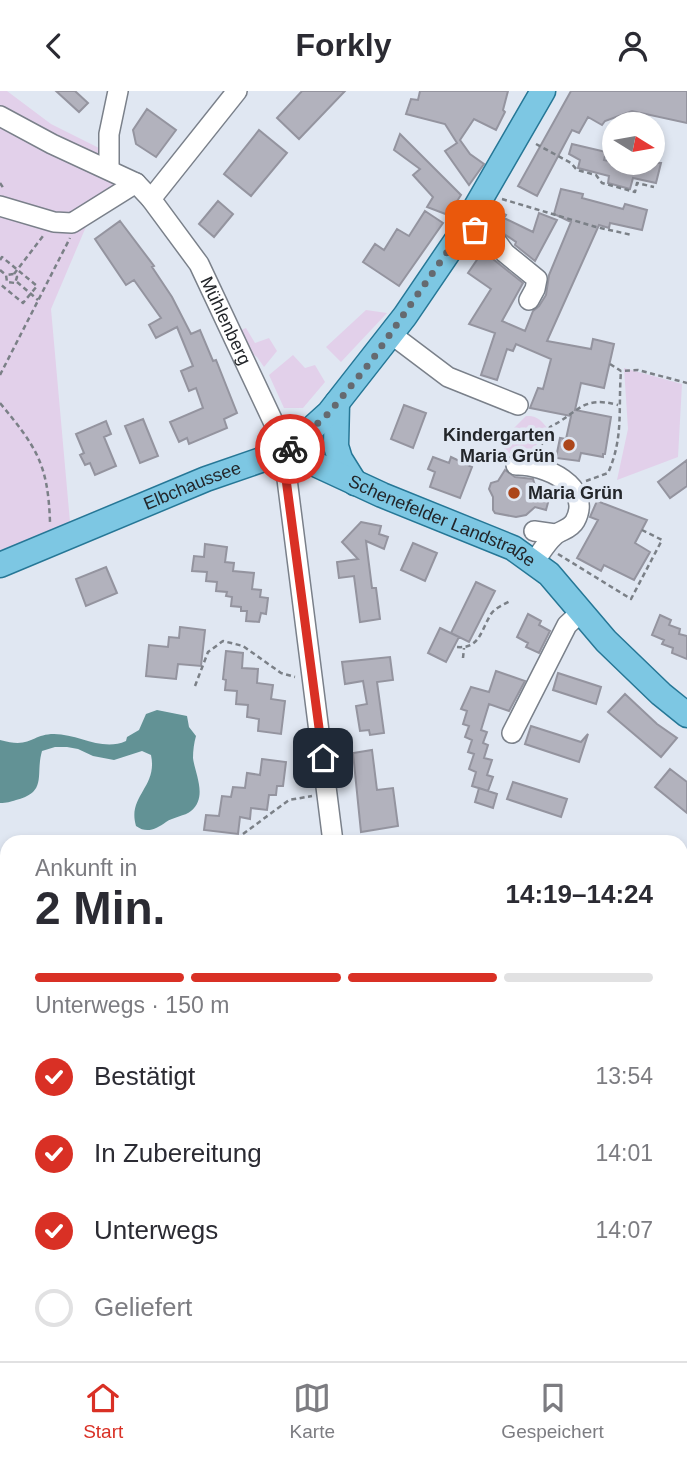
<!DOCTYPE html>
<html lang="de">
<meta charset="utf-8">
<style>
body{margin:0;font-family:Helvetica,sans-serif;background:#f7f7f7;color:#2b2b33;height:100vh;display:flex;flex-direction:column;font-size:26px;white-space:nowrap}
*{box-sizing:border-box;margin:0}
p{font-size:23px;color:#7c7c81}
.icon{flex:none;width:38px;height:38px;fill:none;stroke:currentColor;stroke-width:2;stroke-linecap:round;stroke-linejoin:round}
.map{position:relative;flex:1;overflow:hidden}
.sheet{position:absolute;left:0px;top:744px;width:688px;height:527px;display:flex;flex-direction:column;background:#fff;border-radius:21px 21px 0 0;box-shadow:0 4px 10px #0003}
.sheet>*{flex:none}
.needle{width:46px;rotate:101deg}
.controls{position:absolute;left:602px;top:21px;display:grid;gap:14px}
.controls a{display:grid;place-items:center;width:63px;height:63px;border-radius:50%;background:#fff;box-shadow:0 4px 10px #0003;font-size:35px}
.pin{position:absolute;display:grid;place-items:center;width:60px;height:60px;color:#fff;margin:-30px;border-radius:14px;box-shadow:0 4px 10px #0006}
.courier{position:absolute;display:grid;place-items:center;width:70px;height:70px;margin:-35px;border:5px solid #d93025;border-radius:50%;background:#fff;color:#222;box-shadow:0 2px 9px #0007}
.headline em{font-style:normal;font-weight:700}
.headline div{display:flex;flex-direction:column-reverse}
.headline{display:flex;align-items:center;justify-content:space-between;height:119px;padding:0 35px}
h1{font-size:46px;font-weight:700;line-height:52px}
.bar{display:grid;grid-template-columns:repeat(4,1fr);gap:10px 7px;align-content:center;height:84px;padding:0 35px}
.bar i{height:9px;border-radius:5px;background:#e1e1e2}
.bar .on{background:#d93025}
.bar p{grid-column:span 4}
ol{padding:0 35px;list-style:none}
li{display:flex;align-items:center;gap:21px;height:77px}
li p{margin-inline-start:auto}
li .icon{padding:7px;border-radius:50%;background:#d93025;color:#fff;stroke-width:4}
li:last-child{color:#7c7c81}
li i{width:38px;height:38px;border:4px solid #e1e1e2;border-radius:50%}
header{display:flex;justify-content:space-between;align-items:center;height:91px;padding:0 35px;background:#fff;font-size:32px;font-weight:700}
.dock{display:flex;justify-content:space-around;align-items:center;height:98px;border-top:2px solid #e1e1e2;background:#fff;font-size:19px;color:#7c7c81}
.dock a{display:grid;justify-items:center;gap:4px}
.dock .on{color:#d93025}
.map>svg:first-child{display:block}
.green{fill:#e2d0ea}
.water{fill:#629295}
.building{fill:#b2b2bd;stroke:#94949f;stroke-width:2}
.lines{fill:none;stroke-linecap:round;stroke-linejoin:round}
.minor-casing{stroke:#7a808a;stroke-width:22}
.major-casing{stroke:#267796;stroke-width:27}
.path{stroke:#7b8087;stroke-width:2.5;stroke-dasharray:5 3.5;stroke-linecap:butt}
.minor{stroke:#fff;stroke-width:19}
.major{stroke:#7dc7e3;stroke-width:24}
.done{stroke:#656a70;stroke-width:7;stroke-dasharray:0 12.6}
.route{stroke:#d93025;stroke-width:9}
.poi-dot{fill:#ac461a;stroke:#e0e7f2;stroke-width:2.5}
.labels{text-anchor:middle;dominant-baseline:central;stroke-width:7;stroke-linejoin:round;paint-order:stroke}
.street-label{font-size:18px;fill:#23262a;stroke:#e0e7f2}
.poi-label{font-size:18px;font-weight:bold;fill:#23262a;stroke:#e0e7f2;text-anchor:end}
</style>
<header><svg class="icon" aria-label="back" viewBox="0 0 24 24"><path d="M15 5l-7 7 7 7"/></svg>Forkly<svg class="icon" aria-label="person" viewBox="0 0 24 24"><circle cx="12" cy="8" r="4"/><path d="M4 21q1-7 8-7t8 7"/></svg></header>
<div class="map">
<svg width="687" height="1270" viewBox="0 0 687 1270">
<rect width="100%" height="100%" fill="#e0e7f2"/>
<path class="green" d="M0,0H7L51,33L109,62V78L0,25Z
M0,33L108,89L129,103L88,131L51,218L70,431L0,462Z
M366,219L387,222L341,271L326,256Z
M246,237L255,252L269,247L277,260L264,276L257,266L248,260L239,240Z
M293,264L305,277L315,274L325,291L303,317H284L269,284Z
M624,277L682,293L678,366L617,389L628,338Z
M526,325C537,324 542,330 548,338L543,340L542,346L532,360L519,361L513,364L503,360L510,341Z
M681,812L687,815V981L681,977Z"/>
<path class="water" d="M157,619L187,625L189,636L196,645C194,652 193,659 193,667C195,683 208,706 191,720C185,725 173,726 166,731C156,738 147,743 136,735C127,705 158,696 151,664L142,660L114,669L93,665L78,658L67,656H55L42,660C35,684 48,701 16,709C10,711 7,712 0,712V649C32,658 31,643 54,643C79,643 102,661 126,650L127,646L139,639L146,623Z"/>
<path class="building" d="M56,0H75L88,12L79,21Z
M302,0H345L299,48L277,27Z
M420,0H508L503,19L505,21L496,39L474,28L460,49L470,63L484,73L469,94L445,60L457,52L445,33L406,23L411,8L418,9Z
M571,0H687V32L632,20L605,30L602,34L588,26L579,42L572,39L537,105L518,95Z
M147,18L176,39L156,66L136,53L133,39Z
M259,39L287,62L251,105L224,83Z
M400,43L461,104L448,124L427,116L433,106L413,84L420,78L394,59Z
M572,53L606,61L604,69L635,76L637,72H661L656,92L633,87L630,98L608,92L609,85L578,77L580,69L569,63Z
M561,98L583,103L582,107L623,118L625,113L647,119L642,139L610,132L609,137L599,134L547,250L591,258L593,248L614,253L604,297L581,292L575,319L611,326L605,363H603V366L581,362L579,370L556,367L560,347L566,348L571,325L530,317L538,297L543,298L551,268L516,253L513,260L507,258L497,289L481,284L495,242L469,233L491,198L468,182L483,160L523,192L502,230L525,240L533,220L539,215L546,204L549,184L571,131L554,123Z
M218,110L233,123L214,146L199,133Z
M492,117L506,124L504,127L533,141L539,122L557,129L535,170L515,154L516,151L485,130Z
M425,120L443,132L399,195L363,171L375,153L384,159L397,138L409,145Z
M120,130L154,175L152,176L172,206L191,243L200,239L213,270L216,269L237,322L224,328L227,337L189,353L187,347L179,351L170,331L203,317L196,297L189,300L181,280L193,275L177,236L156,247L149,234L161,227L134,189L126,194L95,148Z
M404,314L426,322L413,357L391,348Z
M143,328L158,365L140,372L125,335Z
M106,330L111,343L104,346L116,375L95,384L90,372L85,374L80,364L84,362L76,343Z
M433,366L449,372L451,366L472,376L460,407L430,396L435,381L428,378Z
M687,369V395L670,407L658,391Z
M505,379L515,386L533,388L538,405L549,408L546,419L535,416L526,424L516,426L495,422L493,419V406L489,398L491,392L498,390Z
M597,410L647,429L635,452L650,461L634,489L604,474L601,480L577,467L598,429L590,426Z
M361,431L381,435L379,443L388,446L384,458L366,450L372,497H376L380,528L360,531L354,485L339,487L337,471L358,468L342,451Z
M413,452L437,462L425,490L401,479Z
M205,453L227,456L225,471L234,472L233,480L254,482L252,498L261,499L260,506L268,507L266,523L261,522L259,531L246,530L247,520H241V516L231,515L232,506L226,505L227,501L216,500L217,491L206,490L207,481L192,480L194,465L204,466Z
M106,476L117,502L86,515L76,488Z
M476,491L495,500L469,551L451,542Z
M528,523L541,530L539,534L550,540L539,562L526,556L528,552L517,546Z
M660,524L671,529L669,534L680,538L679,543L687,545V568L672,562L673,557L662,553L664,549L652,544Z
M180,536L205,539L201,575L178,573L176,588L146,585L149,554L168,556L169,546L179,547Z
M440,537L459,546L446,571L428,562Z
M226,560L243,562L242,577L258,578L257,592L273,594L271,608L285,610L281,643L258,640L259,628L247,626L248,614L236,613L237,600L225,599L226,589L223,588Z
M390,566L393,589L377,591L384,642L370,644L369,639L360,640L356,615L367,613L363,590L345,593L342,571Z
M496,580L525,590L509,620L489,613L481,639L487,641L483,652L488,654L484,667L492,669L487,684L493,686L488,700L472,695L476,681L469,678L474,663L468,661L472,649L465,646L469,635L463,633L467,620L461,618L471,596L489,601Z
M558,582L601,596L596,613L553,599Z
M625,603L657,633L677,647L661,666L608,621Z
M531,635L581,651L588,643L579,671L525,653Z
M372,659L377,699L393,697L398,735L361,741L353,662Z
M262,668L286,671L283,695H277L276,704H269L267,719L251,717L250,728L240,726L238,743L204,739L206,724L219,725L222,705L231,706L233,696L245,697L247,682L260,684Z
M670,678L687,691V722L655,696Z
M513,691L567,708L561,726L507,708Z
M479,697L497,703L493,717L475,711Z"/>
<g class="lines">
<g class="minor-casing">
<g id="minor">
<path id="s1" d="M0,25L52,53L136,92L151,108L199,173L287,360V388L333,751"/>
<path d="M109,78V43L118,0"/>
<path d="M151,108L237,0"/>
<path d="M0,115L54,131L72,132L136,92"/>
<path d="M466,134L496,150L505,162L537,188L535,198L529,209"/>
<path d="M391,243L448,286L518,314"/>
<path d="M516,374C544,373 594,395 575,430C570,439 560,439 554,445C546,452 540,463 534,471"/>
<path d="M534,440L555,443"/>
<path d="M512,642L567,534L581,521"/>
<path d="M0,851L7,853"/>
<path d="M681,1072L687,1073"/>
<path d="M0,1148L7,1139"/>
<path d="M681,1156L687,1134"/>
<path d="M681,1172L687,1174"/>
<path d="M681,1208L687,1210"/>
<path d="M681,1237L687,1239"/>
<path d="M650,1264L649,1268L652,1270"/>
<path d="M671,1264L687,1269"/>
<path d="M169,1270L174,1264"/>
<path d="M441,1270L444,1264"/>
</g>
</g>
<g class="major-casing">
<g id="major">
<path d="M337,312L336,355L340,368L355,392"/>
<path id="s2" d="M287,360L382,404L513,457L549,483L606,550L661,603L687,624"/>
<path id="s3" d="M0,474L206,388L287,360L329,322L405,225L458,147L543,0"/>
</g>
</g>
<path class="path" d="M536,53L571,72L577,79L596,84L602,92L635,101L637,92L654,96
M0,92L4,98
M502,108L596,136L632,144
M0,169L2,166L37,195L23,212L0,193
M0,179L6,184L7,191L15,192L17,186L14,183L6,184
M14,183L43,145
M17,191L38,209
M610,273L621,280L638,279L687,292
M0,284L70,147
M0,312C36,356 48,372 50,431
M536,360L546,348L550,336C578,322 582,304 618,314
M586,390L608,382C624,346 618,318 621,280
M558,463L631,508L662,449L642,439
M457,556C480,558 481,539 491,523C495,517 503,514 510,510
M463,567L464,557
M195,595L208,561L223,550L243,555L281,582L295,586
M243,743L289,709L312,705
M410,1264L419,1270"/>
<use href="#minor" class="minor"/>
<use href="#major" class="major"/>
</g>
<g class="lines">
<path class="done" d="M290,358L329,322L372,269L466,134L475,139"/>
<path class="route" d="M290,358L287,360L286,388L323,667"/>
</g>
<g class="poi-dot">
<circle cx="569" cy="354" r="7"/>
<circle cx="514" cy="402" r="7"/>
</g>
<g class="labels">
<g class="street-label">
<text stroke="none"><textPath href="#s1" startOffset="317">Mühlenberg</textPath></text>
<text stroke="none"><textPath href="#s3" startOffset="208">Elbchaussee</textPath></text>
<text stroke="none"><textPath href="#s2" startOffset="170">Schenefelder Landstraße</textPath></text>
</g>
<g class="poi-label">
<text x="555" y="344">Kindergarten<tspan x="555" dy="21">Maria Grün</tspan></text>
<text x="528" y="402" text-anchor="start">Maria Grün</text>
</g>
</g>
</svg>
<div class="controls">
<a><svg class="needle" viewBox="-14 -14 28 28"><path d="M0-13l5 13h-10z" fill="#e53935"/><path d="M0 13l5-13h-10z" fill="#7c7c81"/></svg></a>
</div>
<div class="pin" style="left:475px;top:139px;background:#ea580c"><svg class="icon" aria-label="bag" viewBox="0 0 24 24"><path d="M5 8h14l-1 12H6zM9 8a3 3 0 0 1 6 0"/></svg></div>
<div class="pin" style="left:323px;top:667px;background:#1f2937"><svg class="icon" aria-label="home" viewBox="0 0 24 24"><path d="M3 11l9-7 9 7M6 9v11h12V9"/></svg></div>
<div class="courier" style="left:290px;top:358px"><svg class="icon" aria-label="bike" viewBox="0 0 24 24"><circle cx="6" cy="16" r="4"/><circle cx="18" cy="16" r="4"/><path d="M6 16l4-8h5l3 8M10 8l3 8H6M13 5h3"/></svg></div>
<section class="sheet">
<div class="headline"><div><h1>2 Min.</h1><p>Ankunft in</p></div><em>14:19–14:24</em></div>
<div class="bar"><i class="on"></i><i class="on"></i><i class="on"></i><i></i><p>Unterwegs · 150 m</p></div>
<ol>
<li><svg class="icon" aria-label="check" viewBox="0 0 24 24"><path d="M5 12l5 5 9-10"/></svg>Bestätigt<p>13:54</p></li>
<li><svg class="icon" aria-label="check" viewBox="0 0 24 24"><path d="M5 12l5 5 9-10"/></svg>In Zubereitung<p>14:01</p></li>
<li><svg class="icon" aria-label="check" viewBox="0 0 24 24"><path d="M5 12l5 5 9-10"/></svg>Unterwegs<p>14:07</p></li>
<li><i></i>Geliefert</li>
</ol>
</section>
</div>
<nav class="dock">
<a class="on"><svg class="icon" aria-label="home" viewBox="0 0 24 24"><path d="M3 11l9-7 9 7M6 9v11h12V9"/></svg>Start</a>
<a><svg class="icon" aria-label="map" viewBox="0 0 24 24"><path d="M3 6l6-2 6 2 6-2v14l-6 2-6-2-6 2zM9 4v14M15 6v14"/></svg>Karte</a>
<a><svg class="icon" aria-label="saved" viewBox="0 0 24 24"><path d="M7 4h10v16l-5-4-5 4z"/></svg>Gespeichert</a>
</nav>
